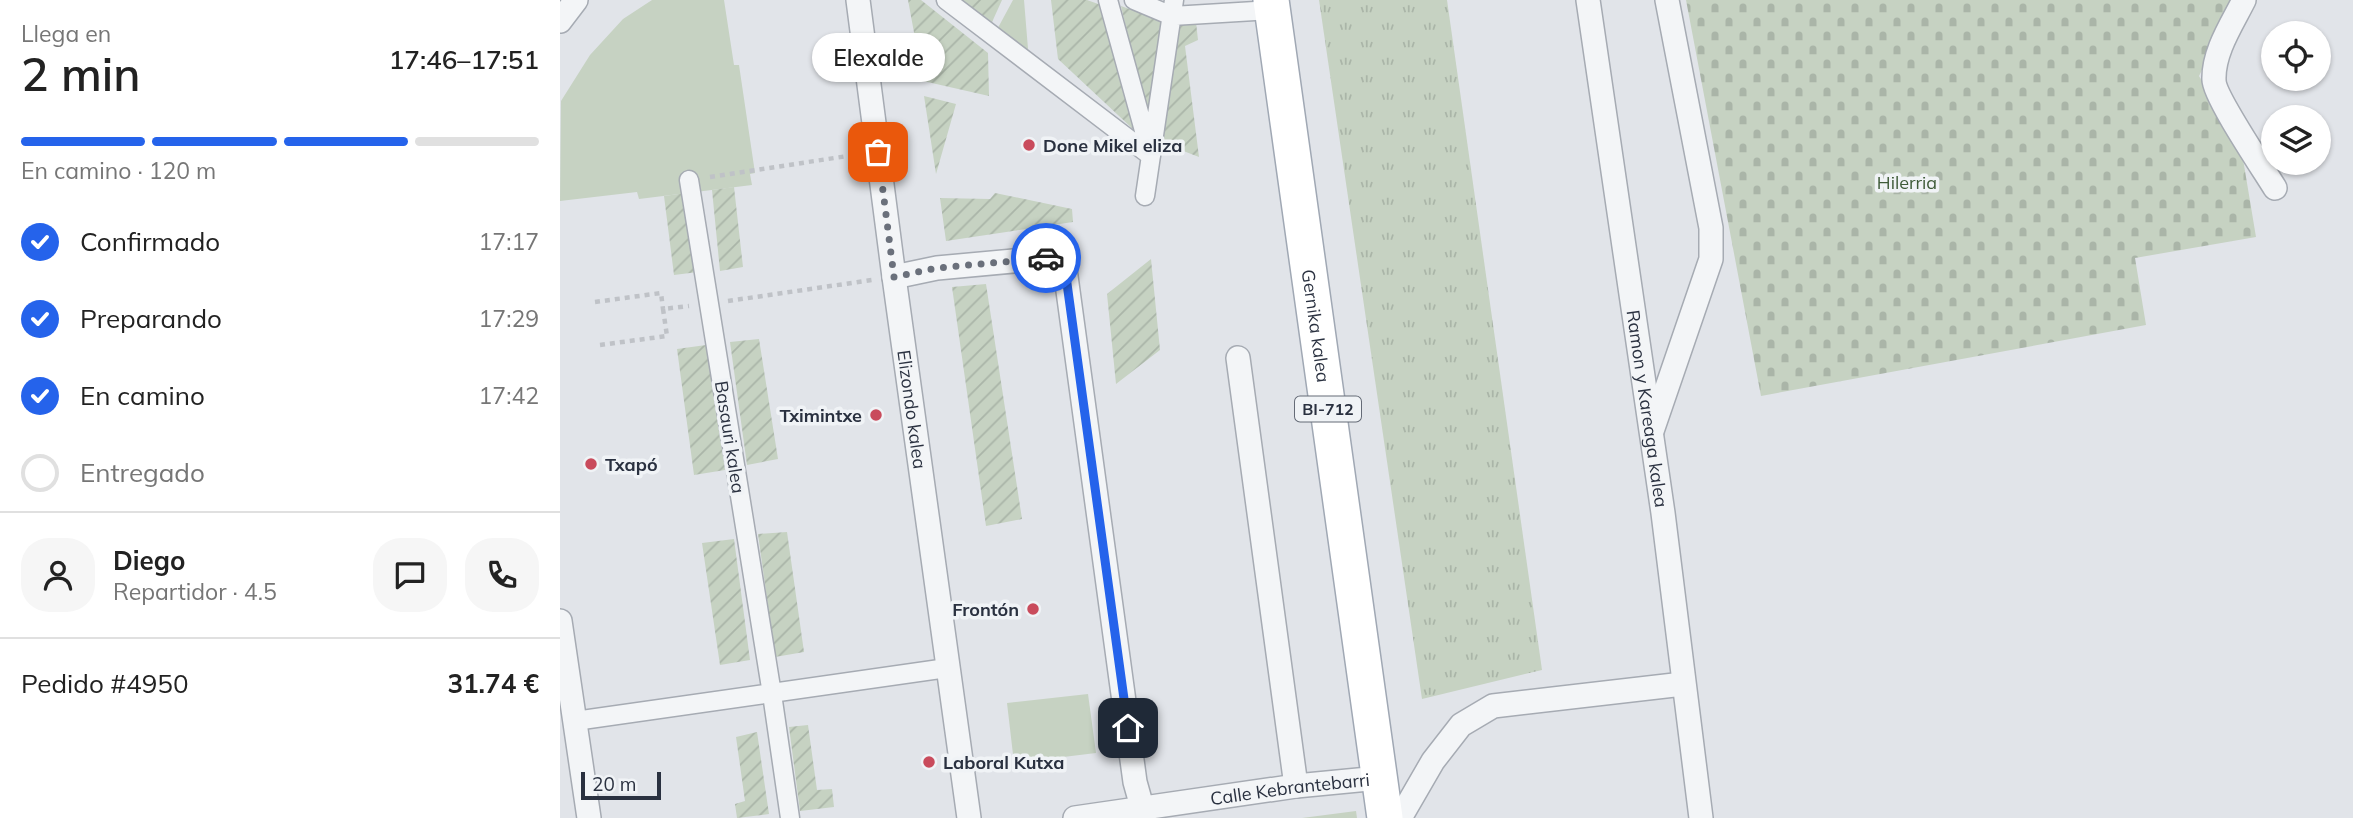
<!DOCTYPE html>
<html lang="es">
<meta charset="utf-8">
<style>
body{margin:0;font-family:Mulish,sans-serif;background:#f6f6f6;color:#222;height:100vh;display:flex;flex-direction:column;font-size:26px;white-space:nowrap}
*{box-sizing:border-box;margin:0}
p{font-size:23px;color:#767676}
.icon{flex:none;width:38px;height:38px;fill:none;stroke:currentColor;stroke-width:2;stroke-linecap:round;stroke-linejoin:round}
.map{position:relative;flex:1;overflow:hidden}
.panel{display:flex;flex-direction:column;background:#fff;width:560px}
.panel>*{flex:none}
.controls{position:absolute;left:1701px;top:21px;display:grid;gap:14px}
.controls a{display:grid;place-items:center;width:70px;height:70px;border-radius:50%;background:#fff;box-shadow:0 2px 5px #0004;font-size:35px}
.scale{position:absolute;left:21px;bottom:18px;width:80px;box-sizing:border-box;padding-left:7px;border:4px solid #2a3140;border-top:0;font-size:19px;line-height:24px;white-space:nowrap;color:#2a3140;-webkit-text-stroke:5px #f0f3f6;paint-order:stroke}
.pin{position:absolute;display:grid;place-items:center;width:60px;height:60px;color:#fff;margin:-30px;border-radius:14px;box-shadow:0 4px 10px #0006}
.courier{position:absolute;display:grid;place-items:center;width:70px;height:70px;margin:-35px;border:5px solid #2563eb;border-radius:50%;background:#fff;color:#222;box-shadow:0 2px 9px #0007}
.bubble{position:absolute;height:49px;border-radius:24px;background:#fff;box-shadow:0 2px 5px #0004;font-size:23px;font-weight:600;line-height:49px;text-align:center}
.headline em{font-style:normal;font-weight:600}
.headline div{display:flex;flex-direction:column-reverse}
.headline{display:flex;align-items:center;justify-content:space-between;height:119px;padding:0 21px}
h1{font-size:46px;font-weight:600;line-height:52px}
.bar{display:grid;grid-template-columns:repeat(4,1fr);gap:10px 7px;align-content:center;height:84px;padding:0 21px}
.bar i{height:9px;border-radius:5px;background:#e0e0e0}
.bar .selected{background:#2563eb}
.bar p{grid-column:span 4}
.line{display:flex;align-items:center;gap:18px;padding:0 21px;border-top:2px solid #e0e0e0}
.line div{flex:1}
.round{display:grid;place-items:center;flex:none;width:74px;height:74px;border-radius:28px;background:#f6f6f6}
ol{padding:0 21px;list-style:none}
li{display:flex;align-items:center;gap:21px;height:77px}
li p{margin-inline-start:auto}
li .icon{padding:7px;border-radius:50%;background:#2563eb;color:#fff;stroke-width:4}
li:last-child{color:#767676}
li i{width:38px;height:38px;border:4px solid #e0e0e0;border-radius:50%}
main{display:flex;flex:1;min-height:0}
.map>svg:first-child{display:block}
.grass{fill:url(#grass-tufts)}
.cemetery{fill:url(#cemetery-stones)}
.park{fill:#c6d2c2}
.garden{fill:url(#garden-furrows)}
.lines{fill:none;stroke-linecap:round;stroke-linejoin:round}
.pedestrian-casing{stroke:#a6abb3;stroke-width:21}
.minor-casing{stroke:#a6abb3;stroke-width:26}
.primary-casing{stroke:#a0a8b4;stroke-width:38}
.path{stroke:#bfc2c7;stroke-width:4.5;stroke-dasharray:5 5;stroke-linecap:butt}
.pedestrian{stroke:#f3f5f7;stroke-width:18}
.minor{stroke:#f3f5f7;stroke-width:23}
.primary{stroke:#fff;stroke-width:35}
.done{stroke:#6a707b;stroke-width:7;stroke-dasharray:0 12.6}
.route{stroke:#2563eb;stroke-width:9}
.poi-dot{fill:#c94b5c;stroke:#f0f3f6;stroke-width:2.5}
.labels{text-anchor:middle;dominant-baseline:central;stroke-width:7;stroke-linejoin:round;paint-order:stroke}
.shield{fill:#f0f3f6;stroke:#656b77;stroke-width:2}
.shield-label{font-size:16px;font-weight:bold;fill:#2a3140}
.poi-label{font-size:18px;font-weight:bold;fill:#2a3140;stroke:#f0f3f6;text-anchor:start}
.park-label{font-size:18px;fill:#3e5b38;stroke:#f0f3f6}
.street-label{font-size:18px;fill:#2a3140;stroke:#f0f3f6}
</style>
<main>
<section class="panel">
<div class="headline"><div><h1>2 min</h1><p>Llega en</p></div><em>17:46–17:51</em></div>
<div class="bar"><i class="selected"></i><i class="selected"></i><i class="selected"></i><i></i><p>En camino · 120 m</p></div>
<ol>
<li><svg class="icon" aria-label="check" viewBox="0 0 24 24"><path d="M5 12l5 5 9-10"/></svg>Confirmado<p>17:17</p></li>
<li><svg class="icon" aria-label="check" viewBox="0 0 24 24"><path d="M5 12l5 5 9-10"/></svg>Preparando<p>17:29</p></li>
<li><svg class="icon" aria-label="check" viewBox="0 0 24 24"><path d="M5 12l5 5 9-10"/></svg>En camino<p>17:42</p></li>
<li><i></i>Entregado</li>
</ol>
<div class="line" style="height:126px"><a class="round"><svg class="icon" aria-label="person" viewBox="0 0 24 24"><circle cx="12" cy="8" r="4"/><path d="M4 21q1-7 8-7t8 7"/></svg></a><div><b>Diego</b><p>Repartidor · 4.5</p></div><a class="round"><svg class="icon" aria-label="chat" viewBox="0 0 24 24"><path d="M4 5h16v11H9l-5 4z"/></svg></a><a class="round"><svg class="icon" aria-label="phone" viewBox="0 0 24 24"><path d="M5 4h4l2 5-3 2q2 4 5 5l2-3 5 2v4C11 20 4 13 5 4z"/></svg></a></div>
<div class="line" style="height:91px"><div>Pedido #4950</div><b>31.74 €</b></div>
</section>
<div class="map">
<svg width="1793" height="818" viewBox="0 0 1793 818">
<defs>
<pattern id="grass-tufts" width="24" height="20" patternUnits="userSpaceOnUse" patternTransform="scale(1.75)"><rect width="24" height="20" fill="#c6d2c2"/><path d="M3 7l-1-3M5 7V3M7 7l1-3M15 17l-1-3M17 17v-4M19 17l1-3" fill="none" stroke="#aab5a8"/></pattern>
<pattern id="cemetery-stones" width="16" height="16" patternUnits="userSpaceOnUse" patternTransform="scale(1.75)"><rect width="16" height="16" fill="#c6d2c2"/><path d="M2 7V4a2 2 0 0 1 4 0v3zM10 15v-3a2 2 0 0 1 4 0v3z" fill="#aab5a8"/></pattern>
<pattern id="garden-furrows" width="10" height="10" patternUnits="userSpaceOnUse" patternTransform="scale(1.75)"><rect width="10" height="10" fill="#c6d2c2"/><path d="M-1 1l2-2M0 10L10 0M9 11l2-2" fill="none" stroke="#aab5a8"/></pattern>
</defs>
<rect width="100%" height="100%" fill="#e1e4e9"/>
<path class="grass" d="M759,0H887L982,670L862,699Z"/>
<path class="cemetery" d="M1126,0H1677L1639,76L1681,147L1696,237L1575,258L1586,325L1201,396Z"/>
<path class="park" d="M92,0H164L174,65H179L195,173L190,174L192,185L79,199L77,192L0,201L1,101L30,55L63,19Z
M453,0H464L469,61L433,37Z
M528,694L536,753L454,763L447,703Z
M796,811L797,818H742Z"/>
<path class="garden" d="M348,0H361L428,53L429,96L363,81Z
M388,0H442L428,31Z
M491,0H527L541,5L574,130L498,59Z
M561,6L602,21L588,121Z
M614,21L636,22L638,40L625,46L639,157L600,142Z
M364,96L396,104L376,174Z
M174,187L183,267L160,271L152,190Z
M126,193L138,272L114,275L104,196Z
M435,193L512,209L513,222L386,241L380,198L430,199Z
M591,259L600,350L556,384L547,294Z
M426,284L462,519L426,526L392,287Z
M199,339L218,459L187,465L170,342Z
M146,345L165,470L134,475L117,349Z
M227,532L244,652L215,657L198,534Z
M174,539L190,660L160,665L142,543Z
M248,725L257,790L272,789L274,807L240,811L229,727Z
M197,732L209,814L177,818L175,804L185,801L176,737Z"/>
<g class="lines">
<g class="pedestrian-casing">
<path id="pedestrian" d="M386,0L591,156L548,0
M574,0L612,16L712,10
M129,180L212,694L230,818
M585,196L614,0
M15,721L387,668"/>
</g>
<g class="minor-casing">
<g id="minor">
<path id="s1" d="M298,0L334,277L409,818"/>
<path id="s2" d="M1028,0L1103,513L1141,818"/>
<path d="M1684,0C1672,24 1653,52 1654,80C1654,96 1704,170 1715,188"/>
<path d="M0,21L16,0"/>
<path d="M334,277L377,268L497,257L505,269L575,782L582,807"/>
<path d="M678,358L736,786"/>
<path d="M1092,431L1151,259V228L1107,0"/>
<path d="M0,621L29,818"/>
<path id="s3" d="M515,818L736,786L819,778"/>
<path d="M840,818L873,761L901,725L933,706L1123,684"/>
</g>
</g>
<g class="primary-casing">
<g id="primary">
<path id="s4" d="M711,0L825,818"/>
</g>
</g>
<path class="path" d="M150,177L294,155
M168,301L312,280
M35,302L101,293L103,309
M40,345L107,336L103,309L129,306"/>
<use href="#pedestrian" class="pedestrian"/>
<use href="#minor" class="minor"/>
<use href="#primary" class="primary"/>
</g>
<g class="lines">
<path class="done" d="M318,152L334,277L377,268L486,258"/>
<path class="route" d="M486,258L497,257L505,269L568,728"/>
</g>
<g class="poi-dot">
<circle cx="469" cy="145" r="7"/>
<circle cx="316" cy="415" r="7"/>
<circle cx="31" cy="464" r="7"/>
<circle cx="473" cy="609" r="7"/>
<circle cx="369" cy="762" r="7"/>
</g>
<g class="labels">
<rect class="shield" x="735" y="396.5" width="66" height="25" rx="5"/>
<g class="shield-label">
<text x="768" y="409">BI-712</text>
</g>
<g class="poi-label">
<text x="483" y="145">Done Mikel eliza</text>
<text x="302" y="415" text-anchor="end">Tximintxe</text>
<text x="45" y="464">Txapó</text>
<text x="459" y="609" text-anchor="end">Frontón</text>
<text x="383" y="762">Laboral Kutxa</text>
</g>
<g class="park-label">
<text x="1347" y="182">Hilerria</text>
</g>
<g class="street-label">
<text stroke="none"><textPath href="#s4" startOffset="329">Gernika kalea</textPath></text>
<text stroke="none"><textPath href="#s1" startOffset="413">Elizondo kalea</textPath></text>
<text stroke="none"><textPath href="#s2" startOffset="413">Ramon y Kareaga kalea</textPath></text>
<text transform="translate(170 437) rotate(81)">Basauri kalea</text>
<text stroke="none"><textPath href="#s3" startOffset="217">Calle Kebrantebarri</textPath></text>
</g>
</g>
</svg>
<div class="controls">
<a><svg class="icon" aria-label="locate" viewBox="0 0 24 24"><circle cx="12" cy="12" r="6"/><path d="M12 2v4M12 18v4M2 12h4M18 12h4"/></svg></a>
<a><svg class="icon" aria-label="layers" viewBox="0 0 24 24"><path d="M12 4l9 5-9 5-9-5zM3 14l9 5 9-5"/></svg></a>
</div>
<div class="scale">20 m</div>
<div class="pin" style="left:318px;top:152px;background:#ea580c"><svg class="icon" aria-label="bag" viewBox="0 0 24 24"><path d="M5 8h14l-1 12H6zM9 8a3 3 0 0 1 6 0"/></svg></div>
<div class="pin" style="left:568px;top:728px;background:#1f2937"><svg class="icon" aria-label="home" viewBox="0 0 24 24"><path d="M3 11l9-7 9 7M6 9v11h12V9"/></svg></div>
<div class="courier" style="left:486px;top:258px"><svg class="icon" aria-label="car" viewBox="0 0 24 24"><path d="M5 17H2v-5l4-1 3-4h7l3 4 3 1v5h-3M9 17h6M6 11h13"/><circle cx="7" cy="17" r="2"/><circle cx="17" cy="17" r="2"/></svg></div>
<div class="bubble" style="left:252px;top:33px;width:133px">Elexalde</div>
</div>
</main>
